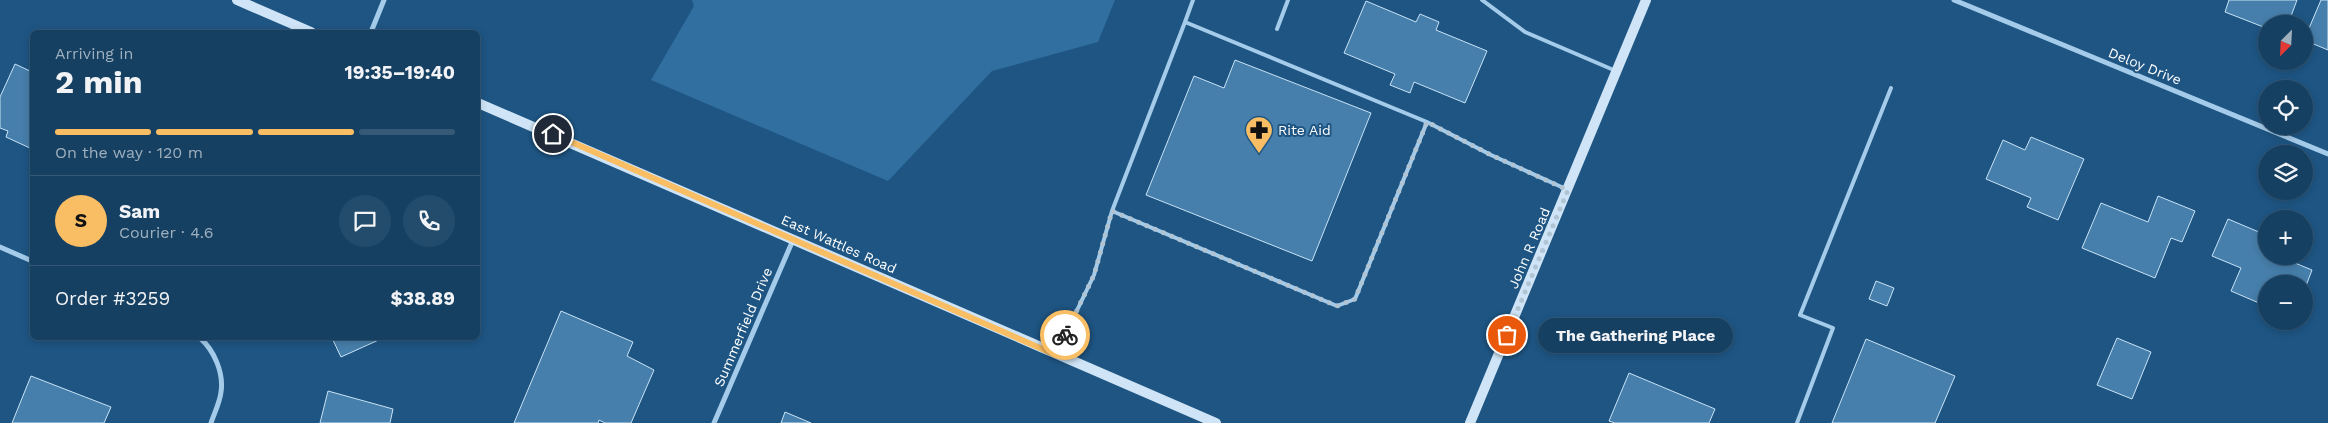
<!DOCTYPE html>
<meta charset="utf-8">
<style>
body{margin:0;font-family:"Work Sans",sans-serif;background:#234b6b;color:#f1f3f6;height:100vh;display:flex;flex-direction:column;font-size:19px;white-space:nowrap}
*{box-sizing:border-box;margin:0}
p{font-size:16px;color:#9eafbe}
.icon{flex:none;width:28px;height:28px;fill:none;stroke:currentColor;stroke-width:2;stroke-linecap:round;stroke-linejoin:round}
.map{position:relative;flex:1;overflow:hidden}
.side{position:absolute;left:30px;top:30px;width:450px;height:310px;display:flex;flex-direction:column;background:#164062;border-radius:8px;box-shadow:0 2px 8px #0003,0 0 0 1px #355977}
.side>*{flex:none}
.needle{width:32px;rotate:204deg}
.fabs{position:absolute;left:2258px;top:15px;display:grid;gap:10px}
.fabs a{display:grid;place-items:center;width:55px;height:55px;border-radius:50%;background:#164062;box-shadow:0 2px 8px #0003,0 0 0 1px #355977;font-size:25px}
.pin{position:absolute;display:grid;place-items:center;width:42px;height:42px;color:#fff;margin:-21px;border:2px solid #fff;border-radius:50%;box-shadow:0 1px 5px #0007}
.courier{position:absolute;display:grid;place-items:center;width:50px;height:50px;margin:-25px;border:4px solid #f9bd63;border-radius:50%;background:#fff;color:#222;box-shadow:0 1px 6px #0007}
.bubble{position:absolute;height:35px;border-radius:18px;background:#164062;box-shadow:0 2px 8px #0003,0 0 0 1px #355977;font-size:16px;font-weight:700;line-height:35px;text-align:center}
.head em{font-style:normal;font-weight:700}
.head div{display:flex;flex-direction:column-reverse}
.head{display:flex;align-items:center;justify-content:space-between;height:85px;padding:0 25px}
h1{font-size:32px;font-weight:700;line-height:38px}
.bar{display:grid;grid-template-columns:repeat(4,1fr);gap:8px 5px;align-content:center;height:60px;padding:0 25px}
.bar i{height:6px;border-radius:4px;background:#355977}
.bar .active{background:#f9bd63}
.bar p{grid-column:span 4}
.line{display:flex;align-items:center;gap:12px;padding:0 25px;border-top:1px solid #355977}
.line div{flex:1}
.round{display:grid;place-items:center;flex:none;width:52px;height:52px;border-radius:26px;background:#234b6b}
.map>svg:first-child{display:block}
.green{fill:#316fa1}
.building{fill:#467fab;stroke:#c8e3f7}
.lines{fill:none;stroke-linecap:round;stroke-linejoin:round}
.lane{stroke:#a4cbe9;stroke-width:4}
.street{stroke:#a4cbe9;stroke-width:5}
.secondary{stroke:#cfe5f7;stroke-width:10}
.done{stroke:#b0c4d4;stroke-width:5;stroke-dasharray:0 9}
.route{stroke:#f9bd63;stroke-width:6}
.labels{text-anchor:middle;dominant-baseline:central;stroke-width:4;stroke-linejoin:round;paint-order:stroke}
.street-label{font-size:14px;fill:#fff;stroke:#1e5583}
.poi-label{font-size:14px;fill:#fff;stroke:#1e5583;text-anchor:start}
</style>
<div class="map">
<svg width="2328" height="423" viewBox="0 0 2328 423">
<rect width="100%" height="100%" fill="#1e5583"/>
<path class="green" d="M692,0H1115L1098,42L992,71L888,181L651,80L694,6Z"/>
<path class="building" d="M2229,0H2297L2288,24H2266V28L2225,12Z
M2321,0H2328V50L2304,40Z
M1366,1L1416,22L1420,14L1439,22L1436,30L1487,51L1465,103L1414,82L1410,93L1390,85L1395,74L1344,53Z
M1235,60L1371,113L1312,261L1146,195L1194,76L1224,88Z
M15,64L32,72V149L6,137L8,131L0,128V97Z
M2031,137L2084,159L2058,220L2027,207L2031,198L1986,179L2003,140L2025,150Z
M2158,196L2195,211L2182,242L2171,238L2155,278L2082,248L2101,203L2148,222Z
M2228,219L2266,235V256H2278L2312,270L2304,291V284H2266V306L2231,291L2241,268L2212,256Z
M1876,281L1894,288L1887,306L1869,299Z
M561,311L633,342L627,356L654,370L631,423H605L599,420L598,423H514Z
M332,338H383L341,357Z
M2117,338L2151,352L2132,399L2097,385Z
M1866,339L1955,376L1935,423H1832Z
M1629,373L1715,409L1709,423H1615L1609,421Z
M31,376L111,407L104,423H12Z
M328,391L393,409L390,423H320Z
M785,412L811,423H781Z"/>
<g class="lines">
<path class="lane" d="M1482,0L1525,32L1616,71
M1185,22L1193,0
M1277,29L1288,0
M1112,211L1337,306L1355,299L1427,122
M1057,352L1094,275L1112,211L1185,22L1427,122L1491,155L1566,189
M1797,423L1833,328L1800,315L1891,88"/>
<path class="street" d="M1954,0L2328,154
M371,32L384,0
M0,247L32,261
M200,338C214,350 224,373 221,392C220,402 214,414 211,423
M714,423L793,240"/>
<path class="secondary" d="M237,0L311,32
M478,103L1216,423
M1470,423L1646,0"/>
</g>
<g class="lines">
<path class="done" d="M1065,335L1094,275L1112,211L1337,306L1355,299L1427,122L1491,155L1568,190L1507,335"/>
<path class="route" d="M553,134L1056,355L1065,335"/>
</g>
<defs>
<g id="pharmacy-pin" transform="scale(1.4375)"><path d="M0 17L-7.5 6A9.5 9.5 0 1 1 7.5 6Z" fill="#f9bd63" stroke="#1e5583"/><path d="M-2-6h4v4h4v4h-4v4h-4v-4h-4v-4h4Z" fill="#111"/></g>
</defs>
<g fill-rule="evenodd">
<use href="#pharmacy-pin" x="1259" y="130"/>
</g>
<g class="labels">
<g class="street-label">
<text transform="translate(2145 66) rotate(22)">Deloy Drive</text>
<text transform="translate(839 244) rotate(24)">East Wattles Road</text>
<text transform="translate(1529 248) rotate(-67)">John R Road</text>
<text transform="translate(743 327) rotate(-67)">Summerfield Drive</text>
</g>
<g class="poi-label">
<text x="1278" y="130">Rite Aid</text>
</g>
</g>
</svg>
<div class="fabs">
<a><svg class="needle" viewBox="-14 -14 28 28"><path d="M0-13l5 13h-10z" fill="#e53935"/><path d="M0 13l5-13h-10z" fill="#9eafbe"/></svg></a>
<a><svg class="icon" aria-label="locate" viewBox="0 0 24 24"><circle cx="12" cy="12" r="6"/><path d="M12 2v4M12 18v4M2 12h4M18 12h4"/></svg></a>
<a><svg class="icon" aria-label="layers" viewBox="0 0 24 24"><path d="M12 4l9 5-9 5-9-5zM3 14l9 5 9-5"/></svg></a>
<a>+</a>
<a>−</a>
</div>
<div class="pin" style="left:1507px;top:335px;background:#ea580c"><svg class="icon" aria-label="bag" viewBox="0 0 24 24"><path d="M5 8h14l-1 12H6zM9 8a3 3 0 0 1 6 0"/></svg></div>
<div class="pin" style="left:553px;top:134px;background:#1f2937"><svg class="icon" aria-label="home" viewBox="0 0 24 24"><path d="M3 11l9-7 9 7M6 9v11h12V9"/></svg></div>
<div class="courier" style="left:1065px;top:335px"><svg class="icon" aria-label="bike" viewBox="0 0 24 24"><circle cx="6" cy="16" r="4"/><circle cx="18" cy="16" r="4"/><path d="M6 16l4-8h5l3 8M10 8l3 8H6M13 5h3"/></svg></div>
<div class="bubble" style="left:1538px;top:318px;width:195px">The Gathering Place</div>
<section class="side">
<div class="head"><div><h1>2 min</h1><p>Arriving in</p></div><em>19:35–19:40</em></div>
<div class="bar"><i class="active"></i><i class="active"></i><i class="active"></i><i></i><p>On the way · 120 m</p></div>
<div class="line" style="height:90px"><b class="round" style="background:#f9bd63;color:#111">S</b><div><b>Sam</b><p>Courier · 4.6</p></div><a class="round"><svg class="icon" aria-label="chat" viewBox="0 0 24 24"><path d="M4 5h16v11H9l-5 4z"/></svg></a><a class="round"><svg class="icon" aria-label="phone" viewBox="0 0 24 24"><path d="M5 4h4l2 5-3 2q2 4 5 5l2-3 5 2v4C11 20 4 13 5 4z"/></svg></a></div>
<div class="line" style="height:65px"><div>Order #3259</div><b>$38.89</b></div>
</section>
</div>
